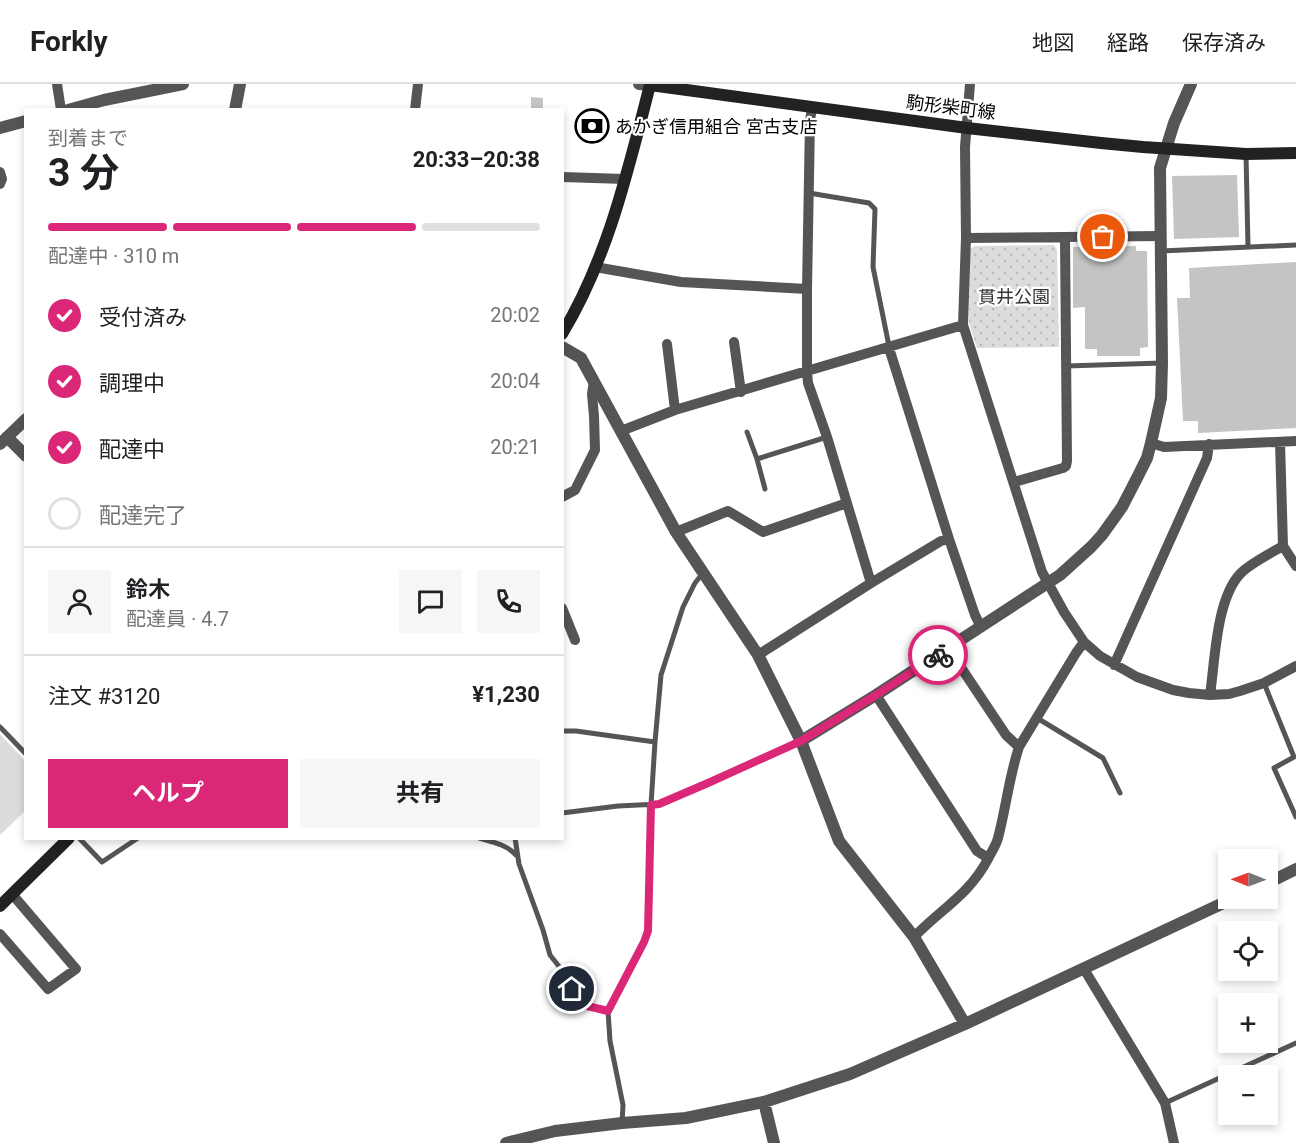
<!DOCTYPE html>
<html lang="ja">
<meta charset="utf-8">
<style>
body{margin:0;font-family:Roboto,"Noto Sans JP",sans-serif;background:#f6f6f6;color:#202124;height:100vh;display:flex;flex-direction:column;font-size:22px;white-space:nowrap}
*{box-sizing:border-box;margin:0}
p{font-size:20px;color:#757577}
.icon{flex:none;width:33px;height:33px;fill:none;stroke:currentColor;stroke-width:2;stroke-linecap:round;stroke-linejoin:round}
.map{position:relative;flex:1;overflow:hidden}
.drawer{position:absolute;left:24px;top:24px;width:540px;height:732px;display:flex;flex-direction:column;background:#fff;border-radius:0px;box-shadow:0 3px 9px #0003}
.drawer>*{flex:none}
.needle{width:39px;rotate:271deg}
.fabs{position:absolute;left:1218px;top:765px;display:grid;gap:12px}
.fabs a{display:grid;place-items:center;width:60px;height:60px;border-radius:0px;background:#fff;box-shadow:0 3px 9px #0003;font-size:30px}
.pin{position:absolute;display:grid;place-items:center;width:51px;height:51px;color:#fff;margin:-26px;border:3px solid #fff;border-radius:50%;box-shadow:0 2px 6px #0007}
.courier{position:absolute;display:grid;place-items:center;width:60px;height:60px;margin:-30px;border:4px solid #db2777;border-radius:50%;background:#fff;color:#222;box-shadow:0 2px 8px #0007}
.headline em{font-style:normal;font-weight:700}
.headline div{display:flex;flex-direction:column-reverse}
.headline{display:flex;align-items:center;justify-content:space-between;height:102px;padding:0 24px}
h1{font-size:39px;font-weight:700;line-height:45px}
.bar{display:grid;grid-template-columns:repeat(4,1fr);gap:9px 6px;align-content:center;height:72px;padding:0 24px}
.bar i{height:8px;border-radius:4px;background:#e0e0e0}
.bar .active{background:#db2777}
.bar p{grid-column:span 4}
.line{display:flex;align-items:center;gap:15px;padding:0 24px;border-top:2px solid #e0e0e0}
.line div{flex:1}
.round{display:grid;place-items:center;flex:none;width:63px;height:63px;border-radius:0px;background:#f6f6f6}
ol{padding:0 24px;list-style:none}
li{display:flex;align-items:center;gap:18px;height:66px}
li p{margin-inline-start:auto}
li .icon{padding:6px;border-radius:50%;background:#db2777;color:#fff;stroke-width:4}
li:last-child{color:#757577}
li i{width:33px;height:33px;border:3px solid #e0e0e0;border-radius:50%}
.button{display:flex;gap:12px;margin-top:auto;padding:12px 24px}
.button a{flex:1;height:69px;border-radius:0px;background:#db2777;color:#fff;font-size:24px;font-weight:700;line-height:69px;text-align:center}
.button a+a{background:#f6f6f6;color:#202124}
header{display:flex;align-items:center;gap:36px;box-sizing:border-box;height:84px;padding:0 30px;background:#fff;border-bottom:2px solid #e0e0e0}
header strong{font-size:28px}
nav{display:flex;gap:33px;margin-inline-start:auto;font-size:21px}
.map>svg:first-child{display:block}
.park{fill:url(#park-dots)}
.pitch{fill:#dcdcdc}
.building{fill:#c4c4c4}
.lines{fill:none;stroke-linecap:round;stroke-linejoin:round}
.service{stroke:#555;stroke-width:5}
.minor{stroke:#555;stroke-width:10}
.tertiary{stroke:#555;stroke-width:12}
.secondary{stroke:#222;stroke-width:12}
.done{stroke:#595959;stroke-width:6;stroke-dasharray:0 10.8}
.route{stroke:#db2777;stroke-width:8}
.labels{text-anchor:middle;dominant-baseline:central;stroke-width:4.5;stroke-linejoin:round;paint-order:stroke}
.street-label{font-size:18px;fill:#000;stroke:#fff}
.poi-label{font-size:18px;fill:#000;stroke:#fff;text-anchor:start}
.park-label{font-size:18px;fill:#333;stroke:#fff}
</style>
<header>
<strong>Forkly</strong>
<nav><a>地図</a><a>経路</a><a>保存済み</a></nav>
</header>
<div class="map">
<svg width="1296" height="1059" viewBox="0 0 1296 1059">
<defs>
<pattern id="park-dots" width="8" height="8" patternUnits="userSpaceOnUse" patternTransform="scale(1.5)"><rect width="8" height="8" fill="#dcdcdc"/><path d="M2 2h.1M6 6h.1" fill="none" stroke="#bbb" stroke-width="1.8" stroke-linecap="round"/></pattern>
</defs>
<rect width="100%" height="100%" fill="#fff"/>
<path class="park" d="M1054,161L1057,166L1059,263L977,264L969,239L970,165L975,162Z"/>
<path class="pitch" d="M0,650L25,677L26,726L0,751Z"/>
<path class="building" d="M531,13L543,14V26H531Z
M1237,91L1239,153L1174,155L1172,92Z
M1136,162V167H1147L1148,263L1140,264V272H1097V265H1085V223L1073,224V163Z
M1296,178V344L1198,349V337H1183L1177,214H1190L1189,184Z"/>
<g class="lines">
<path class="service" d="M1246,70L1248,163
M809,109L869,119L875,125L873,183L889,262
M1161,167L1296,161
M1066,282L1162,279
M747,348L757,375L765,405
M757,375L827,353
M1264,599L1294,673L1274,684L1296,733
M1037,634L1103,674L1120,709
M0,643L26,670
M562,647H576L655,658
M562,729L618,722L659,720L708,700L800,657
M79,754L102,778L138,754
M479,754C493,758 507,761 516,771
M515,754L519,780L543,846L550,871L565,890L579,920L608,927
M1165,1019L1296,959
M622,1039L623,1021L610,957L608,927L644,858L648,847L651,721L655,658L661,591L683,523L695,499L703,489"/>
<path class="minor" d="M57,0L61,26
M970,0L965,63L966,154L963,241L1042,488L1064,528L1084,558L1100,572L1137,593L1173,606L1189,609L1210,611L1229,610L1240,607L1264,599L1296,582
M812,23L810,37L807,205V288L808,299L827,353L871,499
M415,26L418,0
M0,88L2,95L0,100
M562,93L625,95
M966,154L1161,152
M595,183L681,198L807,205
M734,258L741,308
M667,260L675,326
M889,264L949,455L975,531L981,543
M621,347L675,326L963,241
M1151,359L1164,363L1296,357
M1014,398L1063,384L1066,382L1067,377L1065,153
M562,413L575,406L595,366L594,332L592,310L594,297
M676,448L728,427L763,448L847,419
M1283,462L1296,482
M562,524L575,556
M948,564L1006,651L1019,663
M758,571L871,499L941,457L949,455
M1114,581L1207,374L1209,360
M876,611L977,767L988,774
M1210,611C1215,577 1216,516 1240,490C1249,480 1271,469 1283,462L1280,358
M0,850L48,905L76,885L12,810
M914,853C941,825 969,811 988,775C991,768 996,762 998,754C1006,724 1009,693 1019,663L1076,569L1084,558
M1084,885L1165,1019L1174,1059"/>
<path class="tertiary" d="M639,0L650,1V0
M68,26L104,16L183,0
M235,26L240,0
M0,44L26,37
M562,263L581,274L676,448L758,571L801,657L839,757L914,853L965,940
M7,353L26,372
M0,360L26,335
M801,657L876,611L1060,491L1091,463L1102,451L1122,423L1138,392L1147,374L1151,359L1161,314L1162,279L1160,84L1174,39L1191,0
M1268,799L1296,785
M764,1018L774,1059
M506,1059L555,1047L622,1039L686,1034L764,1018L850,990L965,940L1234,814"/>
<path class="secondary" d="M562,250C608,174 628,86 650,1L967,44L1101,59L1143,63L1246,70L1296,69
M0,822L69,754"/>
</g>
<g class="lines">
<path class="done" d="M938,571L1048,499L1042,488L1014,398L1063,384L1066,381L1065,153H1103"/>
<path class="route" d="M572,905L579,920L608,927L644,858L648,847L651,721L659,720L708,699L801,657L876,611L938,571"/>
</g>
<defs>
<g id="bank-ring" transform="scale(1.725)"><circle r="9.5" fill="#fff" stroke="#000" stroke-width="1.5"/><path d="M-6-4H6V4H-6ZM0-2.3a2.3 2.3 0 1 0 0 4.6a2.3 2.3 0 1 0 0-4.6Z" fill="#000"/></g>
</defs>
<g fill-rule="evenodd">
<use href="#bank-ring" x="592" y="42"/>
</g>
<g class="labels">
<g class="street-label">
<text transform="translate(951 23) rotate(7)">駒形柴町線</text>
</g>
<g class="poi-label">
<text x="615" y="42">あかぎ信用組合 宮古支店</text>
</g>
<g class="park-label">
<text x="1014" y="212">貫井公園</text>
</g>
</g>
</svg>
<div class="fabs">
<a><svg class="needle" viewBox="-14 -14 28 28"><path d="M0-13l5 13h-10z" fill="#e53935"/><path d="M0 13l5-13h-10z" fill="#757577"/></svg></a>
<a><svg class="icon" aria-label="locate" viewBox="0 0 24 24"><circle cx="12" cy="12" r="6"/><path d="M12 2v4M12 18v4M2 12h4M18 12h4"/></svg></a>
<a>+</a>
<a>−</a>
</div>
<div class="pin" style="left:1103px;top:153px;background:#ea580c"><svg class="icon" aria-label="bag" viewBox="0 0 24 24"><path d="M5 8h14l-1 12H6zM9 8a3 3 0 0 1 6 0"/></svg></div>
<div class="pin" style="left:572px;top:905px;background:#1f2937"><svg class="icon" aria-label="home" viewBox="0 0 24 24"><path d="M3 11l9-7 9 7M6 9v11h12V9"/></svg></div>
<div class="courier" style="left:938px;top:571px"><svg class="icon" aria-label="bike" viewBox="0 0 24 24"><circle cx="6" cy="16" r="4"/><circle cx="18" cy="16" r="4"/><path d="M6 16l4-8h5l3 8M10 8l3 8H6M13 5h3"/></svg></div>
<section class="drawer">
<div class="headline"><div><h1>3 分</h1><p>到着まで</p></div><em>20:33–20:38</em></div>
<div class="bar"><i class="active"></i><i class="active"></i><i class="active"></i><i></i><p>配達中 · 310 m</p></div>
<ol>
<li><svg class="icon" aria-label="check" viewBox="0 0 24 24"><path d="M5 12l5 5 9-10"/></svg>受付済み<p>20:02</p></li>
<li><svg class="icon" aria-label="check" viewBox="0 0 24 24"><path d="M5 12l5 5 9-10"/></svg>調理中<p>20:04</p></li>
<li><svg class="icon" aria-label="check" viewBox="0 0 24 24"><path d="M5 12l5 5 9-10"/></svg>配達中<p>20:21</p></li>
<li><i></i>配達完了</li>
</ol>
<div class="line" style="height:108px"><a class="round"><svg class="icon" aria-label="person" viewBox="0 0 24 24"><circle cx="12" cy="8" r="4"/><path d="M4 21q1-7 8-7t8 7"/></svg></a><div><b>鈴木</b><p>配達員 · 4.7</p></div><a class="round"><svg class="icon" aria-label="chat" viewBox="0 0 24 24"><path d="M4 5h16v11H9l-5 4z"/></svg></a><a class="round"><svg class="icon" aria-label="phone" viewBox="0 0 24 24"><path d="M5 4h4l2 5-3 2q2 4 5 5l2-3 5 2v4C11 20 4 13 5 4z"/></svg></a></div>
<div class="line" style="height:78px"><div>注文 #3120</div><b>¥1,230</b></div>
<div class="button"><a>ヘルプ</a><a>共有</a></div>
</section>
</div>
